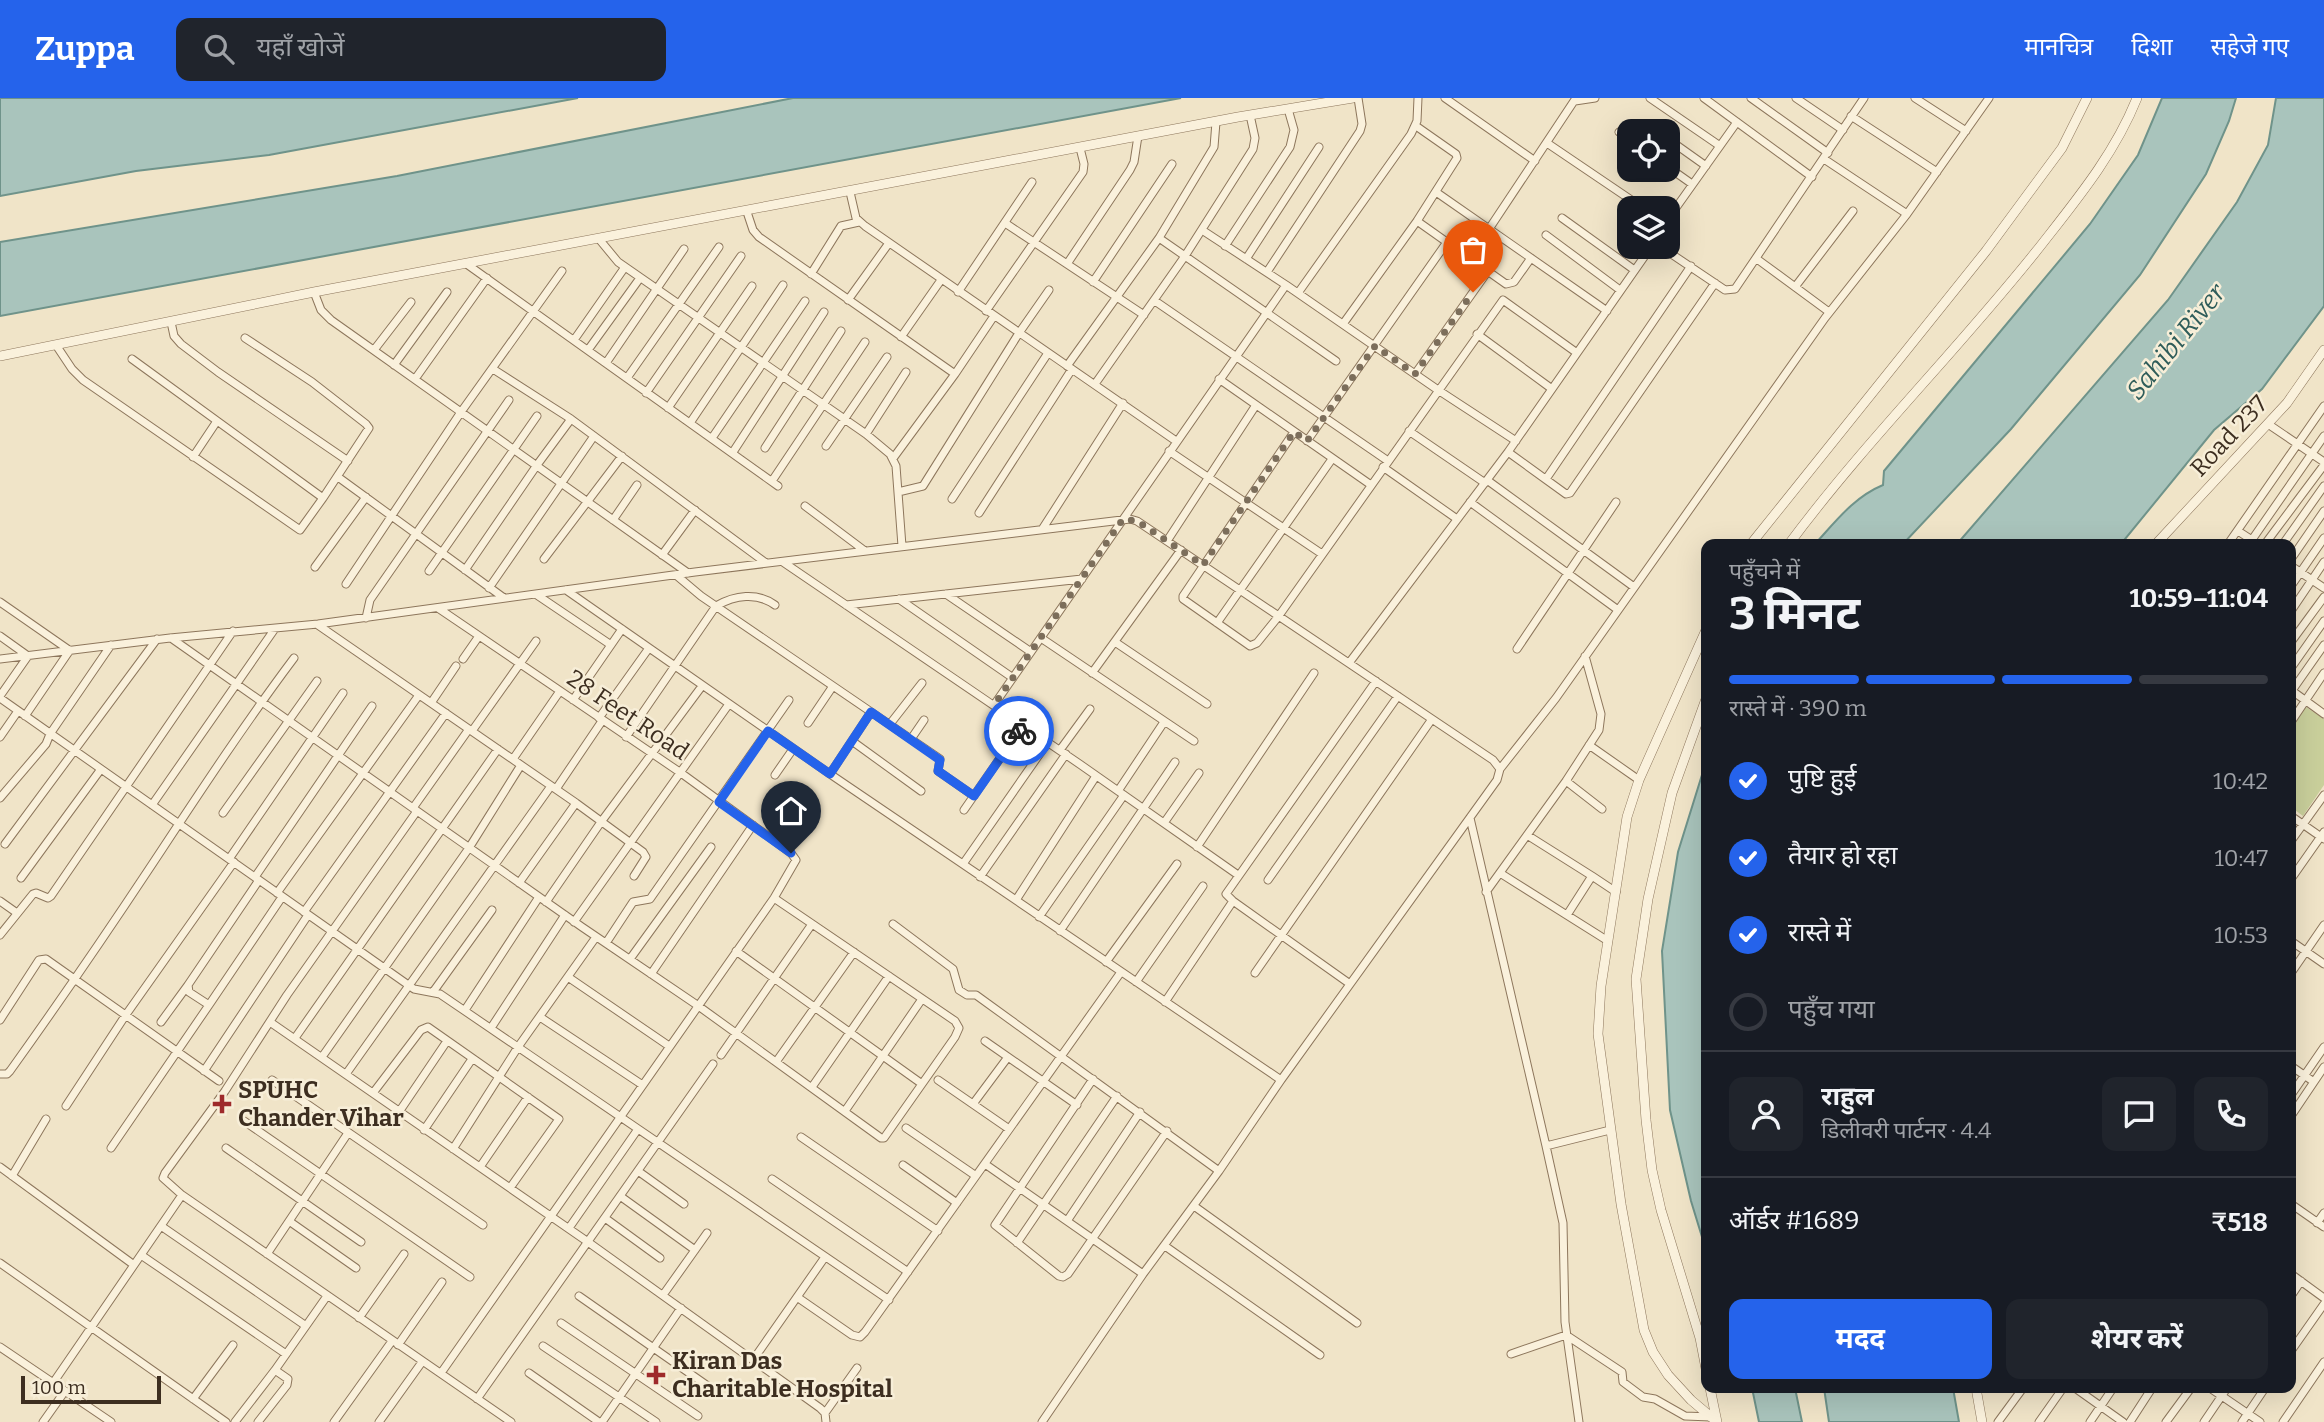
<!DOCTYPE html>
<html lang="hi">
<meta charset="utf-8">
<style>
body{margin:0;font-family:Bitter,"Noto Sans Devanagari",serif;background:#20242c;color:#f1f3f6;height:100vh;display:flex;flex-direction:column;font-size:26px;white-space:nowrap}
*{box-sizing:border-box;margin:0}
p{font-size:23px;color:#9ea1a6}
.icon{flex:none;width:38px;height:38px;fill:none;stroke:currentColor;stroke-width:2;stroke-linecap:round;stroke-linejoin:round}
.map{position:relative;flex:1;overflow:hidden}
.drawer{position:absolute;left:1701px;top:441px;width:595px;height:854px;display:flex;flex-direction:column;background:#171b24;border-radius:14px;box-shadow:0 7px 28px #0002}
.drawer>*{flex:none}
.tools{position:absolute;left:1617px;top:21px;display:grid;gap:14px}
.tools a{display:grid;place-items:center;width:63px;height:63px;border-radius:14px;background:#171b24;box-shadow:0 7px 28px #0002;font-size:35px}
.scale{position:absolute;left:21px;bottom:18px;width:140px;box-sizing:border-box;padding-left:7px;border:4px solid #3d2e20;border-top:0;font-size:19px;line-height:24px;white-space:nowrap;color:#3d2e20;-webkit-text-stroke:5px #f7eed8;paint-order:stroke}
.pin{position:absolute;display:grid;place-items:center;width:60px;height:60px;color:#fff;margin:-72px -30px;border-radius:50% 50% 50% 0;rotate:-45deg;box-shadow:0 0 7px #0007}
.pin .icon{rotate:45deg}
.courier{position:absolute;display:grid;place-items:center;width:70px;height:70px;margin:-35px;border:5px solid #2563eb;border-radius:50%;background:#fff;color:#222;box-shadow:0 2px 9px #0007}
.head em{font-style:normal;font-weight:700}
.head div{display:flex;flex-direction:column-reverse}
.head{display:flex;align-items:center;justify-content:space-between;height:119px;padding:0 28px}
h1{font-size:46px;font-weight:700;line-height:52px}
.bar{display:grid;grid-template-columns:repeat(4,1fr);gap:10px 7px;align-content:center;height:84px;padding:0 28px}
.bar i{height:9px;border-radius:5px;background:#363941}
.bar .on{background:#2563eb}
.bar p{grid-column:span 4}
.line{display:flex;align-items:center;gap:18px;padding:0 28px;border-top:2px solid #363941}
.line div{flex:1}
.round{display:grid;place-items:center;flex:none;width:74px;height:74px;border-radius:14px;background:#20242c}
ol{padding:0 28px;list-style:none}
li{display:flex;align-items:center;gap:21px;height:77px}
li p{margin-inline-start:auto}
li .icon{padding:7px;border-radius:50%;background:#2563eb;color:#fff;stroke-width:4}
li:last-child{color:#9ea1a6}
li i{width:38px;height:38px;border:4px solid #363941;border-radius:50%}
.primary-button{display:flex;gap:14px;margin-top:auto;padding:14px 28px}
.primary-button a{flex:1;height:80px;border-radius:14px;background:#2563eb;color:#fff;font-size:28px;font-weight:700;line-height:80px;text-align:center}
.primary-button a+a{background:#20242c;color:#f1f3f6}
header{display:flex;align-items:center;gap:42px;box-sizing:border-box;height:98px;padding:0 35px;background:#2563eb;color:#fff}
header strong{font-size:33px}
nav{display:flex;gap:38px;margin-inline-start:auto;font-size:24px}
.search{width:490px;height:63px;background:#20242c;display:flex;align-items:center;gap:18px;box-sizing:border-box;padding:0 24px;border-radius:14px;color:#9ea1a6;font-size:26px}
.map>svg:first-child{display:block}
.green{fill:#c9cf9b}
.water{fill:#a9c4bc;stroke:#6f938a;stroke-width:2}
.lines{fill:none;stroke-linecap:round;stroke-linejoin:round}
.minor-casing{stroke:#8d765c;stroke-width:9}
.tertiary-casing{stroke:#8d765c;stroke-width:10}
.minor{stroke:#faf1dc;stroke-width:7}
.tertiary{stroke:#faf1dc;stroke-width:9}
.done{stroke:#7c6e5b;stroke-width:7;stroke-dasharray:0 12.6}
.route{stroke:#2563eb;stroke-width:9}
.poi-dot{fill:#9e2a2b;stroke:#f7eed8;stroke-width:2.5}
.labels{text-anchor:middle;dominant-baseline:central;stroke-width:5;stroke-linejoin:round;paint-order:stroke}
.street-label{font-size:24px;fill:#3d2e20;stroke:#f7eed8}
.poi-label{font-size:24px;font-weight:bold;fill:#3d2e20;stroke:#f7eed8;text-anchor:start}
.water-label{font-size:26px;font-style:italic;fill:#2f5d5a;stroke:#f7eed8}
</style>
<header>
<strong>Zuppa</strong>
<div class="search"><svg class="icon" aria-label="search" viewBox="0 0 24 24"><circle cx="10" cy="10" r="6"/><path d="M15 15l6 6"/></svg>यहाँ खोजें</div>
<nav><a>मानचित्र</a><a>दिशा</a><a>सहेजे गए</a></nav>
</header>
<div class="map">
<svg width="2324" height="1324" viewBox="0 0 2324 1324">
<rect width="100%" height="100%" fill="#f0e4c8"/>
<path class="green" d="M2306,609L2324,621V687L2303,718L2291,709V631Z"/>
<path class="water" d="M0,0H578L269,57L136,73L0,98Z
M793,0H1181L0,218V144L397,78Z
M2162,0H2236L2229,23L2206,76L2140,177L2011,331L1903,446H1815C1836,423 1854,399 1883,387L1884,373L2090,126L2138,57Z
M2276,0H2324V208L2262,291L2214,332L2121,446H1957L2168,202L2237,104L2268,47Z
M1706,664V1152L1691,1103L1670,1012L1662,853L1678,754Z
M1752,1290H1795L1802,1324H1759Z
M1824,1290H1953L1959,1324H1829Z"/>
<g class="lines">
<g class="minor-casing">
<path id="minor" d="M1445,0L1535,63
M1650,0L1720,48
M1704,0L1812,79
M1751,0L1828,55
M1796,0L1843,32
M1915,0L1966,33
M1575,3L1595,0
M1851,18L1937,74
M1647,26L1657,33
M1619,34L1629,41
M1668,41L1706,68
M1547,45L1643,110
M1824,61L1907,116
M1668,69L1692,86
M850,94L856,120L865,128L1176,343
M1436,94L1607,213
M747,114L753,132L759,139L955,276
M1562,120L1633,171
M1668,121L1737,24
M1417,123L1506,186L1514,184L1531,160
M1005,125L1144,217
M1489,131L1576,0
M1202,132L1286,187L1438,292L1516,343
M1546,137L1620,192
M1159,140L1336,263
M599,141L618,164L866,336L890,356L896,368L902,448
M1225,148L1290,49L1294,32L1288,11
M1661,149L1725,192L1735,191L1864,0
M1246,161L1319,49
M1757,161L1829,214
M1067,166L1130,72L1134,64L1138,38
M468,167L778,388
M1267,174L1360,33L1362,26L1358,0
M811,176L841,128L859,124
M1093,184L1172,66
M1795,189L1853,113
M314,194L321,212L331,222L688,475
M958,194L1032,84
M1298,195L1411,36L1417,23L1418,0
M848,202L889,145
M1155,203L1388,363
M986,213L1083,74L1084,66L1080,50
M171,224L174,238L181,246L218,274L348,363
M1343,226L1417,123L1457,60L1456,56L1416,28
M1477,236L1552,291
M901,239L941,182
M574,242L625,169
M56,247L72,271L83,282L300,432L323,400L369,330L366,326L312,284L245,240
M374,252L411,204
M588,252L640,180
M132,261L323,400
M606,265L684,151
M394,267L447,194
M1067,268L1159,140L1214,49L1216,24
M493,271L571,321L766,465
M1415,276L1488,173
M627,280L719,149
M415,281L487,180
M1219,281L1371,387
M1095,286L1185,158L1253,51L1255,40L1250,17
M646,295L741,158
M668,310L752,188
M690,325L783,187
M2268,326L2324,364
M1409,333L1485,385
M1294,334L1183,498V501L1250,548L1257,545L1278,519L1503,202L1577,255
M866,336L906,274
M712,340L805,203
M1307,343L1447,144
M826,348L887,259
M765,350L841,233
M1169,353L1322,456
M733,354L824,214
M1508,354L1566,396L1570,395L1715,185
M193,359L217,323
M894,359L955,276L994,218
M1383,369L1457,421
M338,379L504,500
M1546,381L1691,168
M1487,382L1634,489
M772,383L865,244
M898,394L923,388L1019,235L1049,192
M952,401L1048,255
M1470,404L1618,512
M805,408L865,453
M979,415L1072,271
M613,422L637,387
M1043,430L1123,305
M2238,433L2258,446
M1167,443L1256,307
M2228,446L2324,308
M2249,446L2324,338
M2265,446L2324,367
M2283,446L2324,388
M662,457L695,412
M544,461L622,358
M2291,461L2324,413
M783,464L1081,667L1238,777
M2291,468L2324,490
M315,469L366,399
M465,472L537,367L571,321
M429,473L537,318
M676,477L701,498L940,661L938,673L974,698
M346,486L461,314L562,173
M2291,488L2324,440
M489,490L594,338
M566,492L830,676L1281,982
M946,496L1031,554
M537,497L611,547
M899,501L1013,580
M0,504L69,552
M846,507L1082,481
M438,510L681,675L791,755L796,762L774,800L441,1275
M2291,513L2324,464
M366,520L370,502L509,302
M1217,525L1332,361
M318,527L576,705L643,754L646,759L634,778
M0,538L28,558L0,598
M171,540L582,829L697,907L881,1040H884L955,939L959,930L955,923L774,800
M1041,540L1194,643
M1115,544L1207,606
M2291,544L2324,499
M1517,551L1616,404
M0,561L170,540L318,526L695,474L1130,421L1137,423L1493,662L1500,671L1497,682L1281,982L1219,1073L1143,1176L1042,1324
M463,561L479,538
M1349,565L1508,354L1651,149
M2291,570L2324,523
M1092,575L1181,452
M2291,592L2324,616
M2291,594L2324,547
M0,600L414,891L440,896L889,1202
M573,602L622,531
M431,605L456,568
M994,607L1286,187
M25,618L70,552
M599,620L649,550
M2291,624L2324,575
M808,625L833,588
M890,626L922,585
M472,633L536,543
M0,639L18,613
M626,639L716,508C735,497 757,494 775,507
M911,641L924,622
M852,643L921,693
M1589,647L1639,682
M1060,652L1090,611
M513,661L560,593
M1500,671L1556,600L1825,220L1907,116L1989,0
M830,676L871,614
M775,677L793,651
M1566,683L1602,711
M556,691L602,623
M1118,693L1164,624
M0,700L46,646L50,636L111,547
M152,707L274,532
M413,710L469,631
M964,712L1023,627
M223,715L317,583
M2291,718L2324,741
M1470,720L1546,1048
M1164,725L1199,675
M1527,737L1592,778
M2291,743L2324,697
M5,746L157,541
M1197,749L1314,575
M229,761L343,595
M963,766L1048,644
M1500,775L1608,843
M255,779L372,608
M980,779L1066,656
M21,780L101,671
M2291,781L2324,734
M1268,782L1398,598
M519,785L576,705
M1486,794L1566,683L1599,632L1601,616L1585,558
M277,795L419,597
M1016,802L1096,678
M0,803L17,815
M546,804L601,724L702,588
M304,814L446,615
M1567,817L1592,778L1616,794
M1039,819L1124,697
M574,824L729,606
M893,826L953,871L959,892L967,897H976L1219,1073
M1060,833L1175,664
M0,837L33,796L36,795L48,800L51,798L233,533
M2291,843L2324,866
M606,845L633,804L650,801L789,602
M736,853L922,986
M630,861L711,749
M1106,864L1177,766
M1255,875L1432,621
M2291,875L2324,827
M651,876L753,727
M568,879L669,948
M1136,884L1203,788
M1350,886L1233,803L1226,796L1376,583
M433,894L492,812
M1165,904L1233,803
M209,907L282,799
M465,912L539,799
M540,919L641,986
M0,922L39,862L46,861L219,983
M161,924L188,887
M270,924L588,1144L820,1310L825,1315L826,1324
M491,930L565,817
M295,940L498,651
M985,943L1077,1007
M721,957L812,826
M322,959L469,750L521,667
M776,964L854,854
M2291,968L2314,984
M204,973L308,817
M0,976H7L10,973C58,906 104,839 149,771C196,700 243,628 294,560
M346,976L551,688
M1093,981L995,1127L1059,1178L1063,1179L1068,1176L1167,1033
M272,982L483,1127
M938,982L1009,1031
M812,989L889,878
M373,995L421,932L428,929L559,1021L510,1090
M2291,997L2324,949
M973,1006L1008,959
M66,1008L125,918L234,764
M845,1013L922,901
M399,1014L447,943
M2291,1018L2324,969
M244,1023L470,1179
M906,1030L976,1078
M424,1032L472,961
M801,1039L938,1133
M111,1050L209,907L189,894L188,887L259,782
M226,1050L361,1144
M453,1051L518,949L596,839
M985,1066L1143,1176
M903,1067L957,1105
M0,1069L134,1167L182,1097L511,1324
M480,1069L528,999
M638,1073L684,1106
M12,1078L46,1021
M772,1081L908,1174
M182,1097L163,1080L165,1075L225,993L287,897L417,713
M620,1098L695,1152L707,1135
M2291,1106L2324,1129
M1194,1108L1357,1225
M605,1120L660,1160
M289,1123L356,1170
M1067,1123L1140,1014
M2317,1125L2324,1115
M161,1128L306,1228
M569,1130L638,1031
M1017,1145L1117,998
M1165,1148L1320,1257
M267,1156L348,1035
M141,1157L286,1256
M0,1165L226,1324
M2291,1176L2324,1200
M663,1197L695,1152
M579,1198L715,1293
M2291,1198L2301,1183
M797,1199L852,1237L860,1239L865,1234L1121,874
M359,1220L404,1156
M561,1225L698,1318
M398,1247L442,1184
M543,1248L656,1324
M0,1249L111,1324
M2291,1253L2324,1206
M1511,1256L1566,1237L1622,1274L1623,1284L1643,1299L1655,1301L1685,1318L1711,1319
M753,1262L825,1159
M529,1275L599,1324
M53,1285L134,1167
M2075,1290L2123,1324
M2210,1290L2260,1324
M193,1301L233,1247
M477,1301L713,966
M825,1315L857,1270
M43,1324L65,1293
M235,1324L275,1272
M258,1324L287,1287L288,1281L275,1272L327,1198
M334,1324L392,1243
M379,1324L422,1264
M602,1324L681,1210
M1579,1324L1565,1224L1563,1125L1546,1048L1610,1032
M1998,1324L2023,1290
M2039,1324L2063,1290
M2090,1324L2113,1290
M2130,1324L2152,1290
M2166,1324L2191,1290
M2204,1324L2227,1290
M2242,1324L2265,1290
M2283,1324L2324,1264"/>
</g>
<g class="tertiary-casing">
<path id="tertiary" d="M0,258L314,194L1238,19L1353,0
M1751,446L1986,153L2062,50L2087,0
M1789,446C1867,341 1961,249 2042,146C2078,100 2115,55 2137,0
M2156,446L2287,305L2324,252
M1706,532L1639,682L1627,719L1601,888L1598,936L1621,1106L1644,1232L1653,1254L1668,1277L1691,1302L1717,1324
M1706,601L1672,695L1648,801L1636,881L1646,1022L1652,1072L1661,1112L1700,1240L1706,1271
M1710,1290L1717,1324
M1976,1290L1982,1324"/>
</g>
<use href="#minor" class="minor"/>
<use href="#tertiary" class="tertiary"/>
</g>
<g class="lines">
<path class="done" d="M1019,633L1023,627L994,607L1123,421L1137,423L1203,467L1294,334L1307,343L1375,248L1415,276L1473,194"/>
<path class="route" d="M791,755L719,704L768,633L830,676L871,614L940,662L938,673L974,698L1019,633"/>
</g>
<g class="poi-dot">
<path d="M218.5 995.5h7v7h7v7h-7v7h-7v-7h-7v-7h7z"/>
<path d="M652.5 1266.5h7v7h7v7h-7v7h-7v-7h-7v-7h7z"/>
</g>
<g class="labels">
<g class="street-label">
<text transform="translate(2229 338) rotate(-47)">Road 237</text>
<text transform="translate(628 617) rotate(34)">28 Feet Road</text>
</g>
<g class="poi-label">
<text x="238" y="992">SPUHC<tspan x="238" dy="28">Chander Vihar</tspan></text>
<text x="672" y="1263">Kiran Das<tspan x="672" dy="28">Charitable Hospital</tspan></text>
</g>
<g class="water-label">
<text transform="translate(2176 244) rotate(-51)">Sahibi River</text>
</g>
</g>
</svg>
<div class="tools">
<a><svg class="icon" aria-label="locate" viewBox="0 0 24 24"><circle cx="12" cy="12" r="6"/><path d="M12 2v4M12 18v4M2 12h4M18 12h4"/></svg></a>
<a><svg class="icon" aria-label="layers" viewBox="0 0 24 24"><path d="M12 4l9 5-9 5-9-5zM3 14l9 5 9-5"/></svg></a>
</div>
<div class="scale">100 m</div>
<div class="pin" style="left:1473px;top:194px;background:#ea580c"><svg class="icon" aria-label="bag" viewBox="0 0 24 24"><path d="M5 8h14l-1 12H6zM9 8a3 3 0 0 1 6 0"/></svg></div>
<div class="pin" style="left:791px;top:755px;background:#1f2937"><svg class="icon" aria-label="home" viewBox="0 0 24 24"><path d="M3 11l9-7 9 7M6 9v11h12V9"/></svg></div>
<div class="courier" style="left:1019px;top:633px"><svg class="icon" aria-label="bike" viewBox="0 0 24 24"><circle cx="6" cy="16" r="4"/><circle cx="18" cy="16" r="4"/><path d="M6 16l4-8h5l3 8M10 8l3 8H6M13 5h3"/></svg></div>
<section class="drawer">
<div class="head"><div><h1>3 मिनट</h1><p>पहुँचने में</p></div><em>10:59–11:04</em></div>
<div class="bar"><i class="on"></i><i class="on"></i><i class="on"></i><i></i><p>रास्ते में · 390 m</p></div>
<ol>
<li><svg class="icon" aria-label="check" viewBox="0 0 24 24"><path d="M5 12l5 5 9-10"/></svg>पुष्टि हुई<p>10:42</p></li>
<li><svg class="icon" aria-label="check" viewBox="0 0 24 24"><path d="M5 12l5 5 9-10"/></svg>तैयार हो रहा<p>10:47</p></li>
<li><svg class="icon" aria-label="check" viewBox="0 0 24 24"><path d="M5 12l5 5 9-10"/></svg>रास्ते में<p>10:53</p></li>
<li><i></i>पहुँच गया</li>
</ol>
<div class="line" style="height:126px"><a class="round"><svg class="icon" aria-label="person" viewBox="0 0 24 24"><circle cx="12" cy="8" r="4"/><path d="M4 21q1-7 8-7t8 7"/></svg></a><div><b>राहुल</b><p>डिलीवरी पार्टनर · 4.4</p></div><a class="round"><svg class="icon" aria-label="chat" viewBox="0 0 24 24"><path d="M4 5h16v11H9l-5 4z"/></svg></a><a class="round"><svg class="icon" aria-label="phone" viewBox="0 0 24 24"><path d="M5 4h4l2 5-3 2q2 4 5 5l2-3 5 2v4C11 20 4 13 5 4z"/></svg></a></div>
<div class="line" style="height:91px"><div>ऑर्डर #1689</div><b>₹518</b></div>
<div class="primary-button"><a>मदद</a><a>शेयर करें</a></div>
</section>
</div>
